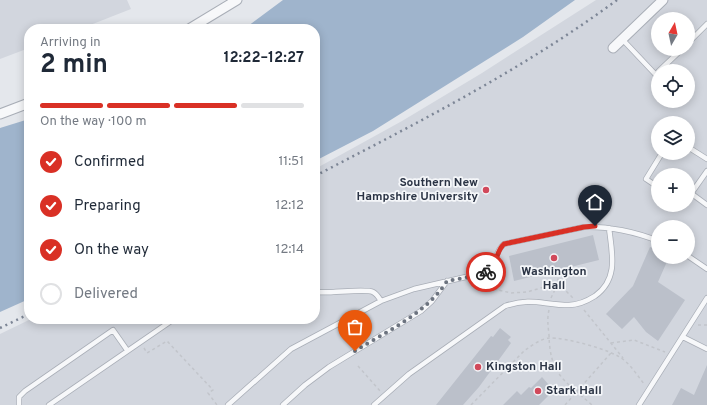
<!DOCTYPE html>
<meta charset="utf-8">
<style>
body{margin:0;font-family:Overpass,sans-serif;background:#f2f2f3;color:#1f2937;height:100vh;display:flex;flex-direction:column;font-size:15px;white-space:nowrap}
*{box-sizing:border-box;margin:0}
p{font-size:13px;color:#747a83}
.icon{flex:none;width:22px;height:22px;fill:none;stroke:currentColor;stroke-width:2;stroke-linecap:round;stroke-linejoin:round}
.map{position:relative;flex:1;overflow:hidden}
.drawer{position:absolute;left:24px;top:24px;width:296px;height:300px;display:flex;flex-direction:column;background:#fff;border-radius:16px;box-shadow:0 2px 10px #0003}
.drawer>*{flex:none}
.needle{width:26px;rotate:9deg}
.tools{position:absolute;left:651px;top:12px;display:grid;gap:8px}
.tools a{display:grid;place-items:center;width:44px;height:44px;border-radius:50%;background:#fff;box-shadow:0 2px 10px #0003;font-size:20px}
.pin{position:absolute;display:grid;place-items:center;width:34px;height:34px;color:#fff;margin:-41px -17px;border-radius:50% 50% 50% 0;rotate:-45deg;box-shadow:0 0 4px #0007}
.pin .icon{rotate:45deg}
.courier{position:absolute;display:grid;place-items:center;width:40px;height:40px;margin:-20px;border:3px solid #d93025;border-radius:50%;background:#fff;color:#222;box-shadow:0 1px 5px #0007}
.head em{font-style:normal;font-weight:700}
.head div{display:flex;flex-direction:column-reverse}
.head{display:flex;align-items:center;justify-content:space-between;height:68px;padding:0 16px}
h1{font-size:26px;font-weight:700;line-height:30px}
.bar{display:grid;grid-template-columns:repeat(4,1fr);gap:6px 4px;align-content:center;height:48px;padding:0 16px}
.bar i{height:5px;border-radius:3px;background:#e0e1e3}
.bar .on{background:#d93025}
.bar p{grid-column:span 4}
ol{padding:0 16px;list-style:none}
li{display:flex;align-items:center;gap:12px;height:44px}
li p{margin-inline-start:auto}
li .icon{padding:4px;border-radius:50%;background:#d93025;color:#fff;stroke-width:4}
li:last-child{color:#747a83}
li i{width:22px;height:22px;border:2px solid #e0e1e3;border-radius:50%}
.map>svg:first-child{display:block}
.built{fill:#d2d6de;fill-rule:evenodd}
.water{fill:#9fb4cc}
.building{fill:#bbc0ca}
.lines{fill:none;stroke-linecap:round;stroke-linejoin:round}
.service-casing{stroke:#a9aeb7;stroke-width:6}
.minor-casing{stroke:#a9aeb7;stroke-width:11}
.path{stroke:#c2c5cb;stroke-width:1.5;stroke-dasharray:3 3;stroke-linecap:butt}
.service{stroke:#f7f8fa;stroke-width:4.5}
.minor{stroke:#f7f8fa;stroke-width:9}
.rail{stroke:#7d8696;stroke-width:2.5;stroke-dasharray:2 4;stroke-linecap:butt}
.done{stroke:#6c737f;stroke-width:4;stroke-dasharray:0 7.2}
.route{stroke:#d93025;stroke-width:5}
.poi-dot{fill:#d1495b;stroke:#f4f6f9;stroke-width:1.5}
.labels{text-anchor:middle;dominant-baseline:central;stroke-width:3.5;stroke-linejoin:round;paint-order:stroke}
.poi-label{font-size:12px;font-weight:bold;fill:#2b3445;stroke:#f4f6f9;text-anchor:start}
</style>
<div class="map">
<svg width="707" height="405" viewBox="0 0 707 405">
<rect width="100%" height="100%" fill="#e4e7ec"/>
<path class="built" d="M0,0H127L131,9L80,29H29V48L0,59Z
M596,0H707V405H0V334L31,319H315V169L402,121L482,73ZM658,19H688V49H658ZM658,71H688V101H658ZM658,123H688V153H658ZM658,175H688V205H658ZM658,227H688V257H658Z"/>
<path class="water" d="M283,0H575L523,37L373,131L315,161V29H244Z
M29,119V299L0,312V128Z"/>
<path class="building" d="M593,235L599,260L514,281L509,256Z
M650,247L658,250V257H669L658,282L685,300L658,341L646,332L634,317L622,329L606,314L633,286Z
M500,328L511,337L508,340L511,343L479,387L463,405H436L491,336L493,337Z
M707,365V405H672L681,388L694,395Z
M542,377L549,385L547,387L552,392L539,405H503L517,391L521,395L529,387L531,388Z"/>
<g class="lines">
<g class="service-casing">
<path id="service" d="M622,39L656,75L658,72
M688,43L707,24
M659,71L682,49
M688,147L707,159
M658,187L646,179L662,153
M692,194L707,205
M688,198L707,171
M688,256L707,269
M315,292C329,294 365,288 373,292C377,294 379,298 381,301
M683,337L707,349
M19,405V397L25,391L113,330L127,350
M49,405L174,319
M228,405L291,349L381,301L414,289L483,273C499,265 493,253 504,244L584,227C608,226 636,232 658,241
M283,405L305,385L329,367L421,311L432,301L447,281
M374,405L409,374L505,306C532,297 543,305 569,305C579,305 587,301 595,296C619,279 612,253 609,228
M639,405L707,298"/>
</g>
<g class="minor-casing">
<path id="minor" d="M189,29L237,0
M613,48L663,0
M0,114L29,103"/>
</g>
<path class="path" d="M481,280L482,286L511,293L527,292L558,283L573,298
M551,298L558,283V273
M549,310C547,318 548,326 549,335C550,375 564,380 592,405
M584,310L623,358
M698,325H707
M611,343L634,340L665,352
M144,348L147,353L167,341L213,390L208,393L217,405
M358,366L381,392
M471,405L524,351C531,346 540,339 549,338C564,337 613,350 624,360C632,367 638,376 644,384
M565,405L611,353"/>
<use href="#service" class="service"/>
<use href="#minor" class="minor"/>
<path class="rail" d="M315,176C419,122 522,70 617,0
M0,328L29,314"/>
</g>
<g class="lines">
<path class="done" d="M355,351C387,331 426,314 447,281L474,276L486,272"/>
<path class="route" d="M486,272C498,266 495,252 504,244L584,227L595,226"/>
</g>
<g class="poi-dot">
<circle cx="486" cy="190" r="4"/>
<circle cx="554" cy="258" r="4"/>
<circle cx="478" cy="367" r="4"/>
<circle cx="538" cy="391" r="4"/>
</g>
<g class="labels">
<g class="poi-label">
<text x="478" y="183" text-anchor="end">Southern New<tspan x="478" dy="14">Hampshire University</tspan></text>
<text x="554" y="272" text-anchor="middle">Washington<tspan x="554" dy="14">Hall</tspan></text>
<text x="486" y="367">Kingston Hall</text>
<text x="546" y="391">Stark Hall</text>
</g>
</g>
</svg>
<div class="tools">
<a><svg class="needle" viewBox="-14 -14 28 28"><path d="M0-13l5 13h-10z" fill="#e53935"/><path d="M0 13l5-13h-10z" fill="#747a83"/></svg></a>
<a><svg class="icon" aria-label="locate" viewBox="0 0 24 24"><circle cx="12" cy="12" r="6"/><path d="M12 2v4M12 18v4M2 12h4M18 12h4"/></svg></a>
<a><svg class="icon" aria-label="layers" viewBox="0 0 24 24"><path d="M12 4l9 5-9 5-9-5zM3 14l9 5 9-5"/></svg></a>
<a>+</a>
<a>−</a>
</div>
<div class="pin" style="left:355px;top:351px;background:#ea580c"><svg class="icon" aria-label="bag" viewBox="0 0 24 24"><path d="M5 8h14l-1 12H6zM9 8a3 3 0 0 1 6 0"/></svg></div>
<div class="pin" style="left:595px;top:226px;background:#1f2937"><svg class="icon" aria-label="home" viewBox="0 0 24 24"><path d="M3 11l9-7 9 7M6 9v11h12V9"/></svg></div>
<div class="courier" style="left:486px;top:272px"><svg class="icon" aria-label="bike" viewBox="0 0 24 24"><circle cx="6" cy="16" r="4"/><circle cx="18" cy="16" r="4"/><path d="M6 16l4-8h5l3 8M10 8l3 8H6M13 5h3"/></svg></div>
<section class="drawer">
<div class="head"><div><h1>2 min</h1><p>Arriving in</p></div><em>12:22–12:27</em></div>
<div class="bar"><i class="on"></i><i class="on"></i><i class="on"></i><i></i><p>On the way · 100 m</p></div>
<ol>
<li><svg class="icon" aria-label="check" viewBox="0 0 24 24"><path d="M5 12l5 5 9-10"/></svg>Confirmed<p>11:51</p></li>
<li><svg class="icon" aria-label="check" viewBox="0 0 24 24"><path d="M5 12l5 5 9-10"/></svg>Preparing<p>12:12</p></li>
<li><svg class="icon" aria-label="check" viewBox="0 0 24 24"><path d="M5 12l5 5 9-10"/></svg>On the way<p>12:14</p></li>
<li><i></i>Delivered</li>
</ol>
</section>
</div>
